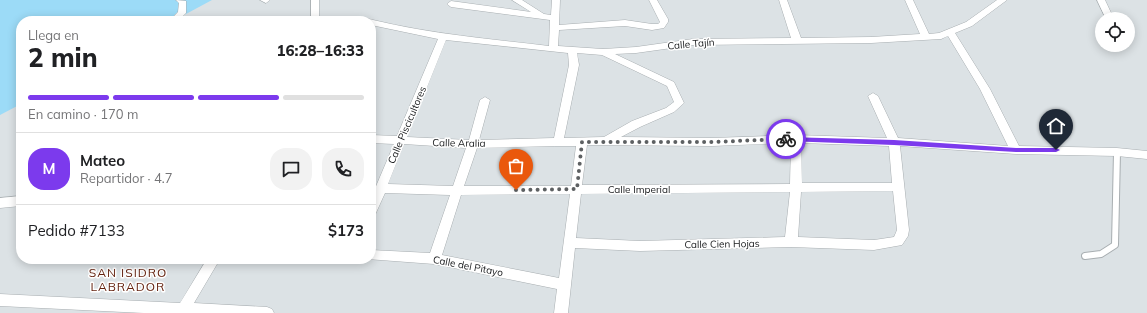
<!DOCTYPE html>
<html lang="es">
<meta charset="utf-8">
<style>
body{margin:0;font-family:Mulish,sans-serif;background:#f2f2f2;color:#202124;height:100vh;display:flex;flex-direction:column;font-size:15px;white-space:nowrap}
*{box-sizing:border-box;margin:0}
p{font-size:13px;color:#757577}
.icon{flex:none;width:22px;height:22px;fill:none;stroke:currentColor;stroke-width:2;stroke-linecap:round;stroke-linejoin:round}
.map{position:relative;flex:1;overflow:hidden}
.sheet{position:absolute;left:16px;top:16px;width:360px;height:248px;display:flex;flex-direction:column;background:#fff;border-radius:16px;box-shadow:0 2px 10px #0003}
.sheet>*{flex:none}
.tools{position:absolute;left:1095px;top:12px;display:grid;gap:8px}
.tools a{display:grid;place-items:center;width:40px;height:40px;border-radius:50%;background:#fff;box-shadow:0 2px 10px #0003;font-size:20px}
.pin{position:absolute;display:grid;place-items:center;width:34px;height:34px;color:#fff;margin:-41px -17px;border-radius:50% 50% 50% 0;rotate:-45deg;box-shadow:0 0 4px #0007}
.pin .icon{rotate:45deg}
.courier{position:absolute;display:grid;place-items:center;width:40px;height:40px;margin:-20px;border:3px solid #7c3aed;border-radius:50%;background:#fff;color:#222;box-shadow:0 1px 5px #0007}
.overview em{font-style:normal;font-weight:800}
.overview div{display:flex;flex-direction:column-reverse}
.overview{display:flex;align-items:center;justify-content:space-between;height:68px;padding:0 12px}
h1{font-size:26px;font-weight:800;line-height:30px}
.bar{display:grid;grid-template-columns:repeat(4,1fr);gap:6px 4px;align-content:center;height:48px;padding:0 12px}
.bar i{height:5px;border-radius:3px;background:#e0e0e0}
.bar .current{background:#7c3aed}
.bar p{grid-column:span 4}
.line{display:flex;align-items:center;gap:10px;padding:0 12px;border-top:1px solid #e0e0e0}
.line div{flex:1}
.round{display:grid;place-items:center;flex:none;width:42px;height:42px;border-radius:16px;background:#f2f2f2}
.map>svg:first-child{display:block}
.green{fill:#9cdbf7}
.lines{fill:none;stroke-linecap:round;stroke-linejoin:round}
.service-casing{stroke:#a8aeb1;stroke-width:8}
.minor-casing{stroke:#a8aeb1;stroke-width:1}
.service{stroke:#fff;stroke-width:6}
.minor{fill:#fff;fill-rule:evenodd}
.route{fill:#7c3aed}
.done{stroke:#5d6062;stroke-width:4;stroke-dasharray:0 7.2}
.labels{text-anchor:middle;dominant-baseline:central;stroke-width:3;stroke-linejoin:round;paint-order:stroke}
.street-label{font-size:10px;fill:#181a1c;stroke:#fff}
.quarter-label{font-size:12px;letter-spacing:1px;fill:#64220f;stroke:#fff}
</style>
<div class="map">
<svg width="1147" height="313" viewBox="0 0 1147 313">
<rect width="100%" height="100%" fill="#dce2e5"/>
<path class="green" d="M0,0H212L173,21H21V104L0,115Z"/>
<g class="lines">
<g class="service-casing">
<path id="service" d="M1085,256L1101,254L1115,245L1117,152"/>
</g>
<g class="minor-casing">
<path id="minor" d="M176,0L186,1V13L178,21H169L178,12L179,3Z
M260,0H270L266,3Z
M311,0H319V21H311Z
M512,0H522L544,14L551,15L552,0H560L559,25L625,20L652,24H658L660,22L649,0H657L668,19V22L664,28L652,30L625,26L559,30L558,46L603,49L636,47L693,39L791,38L779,0H787L801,38L871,37L920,34L905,0H913L929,34L939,33L966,22L997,0H1007L972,26L955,33L990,89L1019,146L1117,148L1147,151V159L1117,156L1016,154L900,146L909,230L908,236L902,245L874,250L791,247L640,251L575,248L568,313H554L557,289L434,264L367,259H371V250L430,253L450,195L385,193L375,215L371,217V198L394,144L371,143V135L397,136L438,39L371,25V21H335C340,16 366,18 373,20C431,34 490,39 549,46L550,20L451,7L447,4L451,1L531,12ZM948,36L980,89L1008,146L898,138L878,96L873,93L868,96L887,138L796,135L712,138L621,137L640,127L674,112L684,103L674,82L615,54L636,53L693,45L871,43L941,39ZM446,40L568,53L569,65L554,138L479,140L490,100L485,97L480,100L469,140L407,137ZM577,53L602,55L667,86L674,102L666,108L632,121L604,137L564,138L579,65ZM791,143L790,184L582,185L587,145L712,146ZM801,143L889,146L892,183H802ZM404,144L466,148L453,186L388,184ZM555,146H576L571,186H464L477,148ZM893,191L897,230L894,237L874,240L798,237L801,192ZM790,192L785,237L640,241L576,238L581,194ZM570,194L559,278L442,255L461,195Z
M1097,0H1105L1114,19H1106Z
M21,196V206L0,208V198Z
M207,259H220L194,303L267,307L272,309L274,313H144L0,306V294L180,303Z"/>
</g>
<use href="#service" class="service"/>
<use href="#minor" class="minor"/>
</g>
<path class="route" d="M786,137L894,140L1016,148H1056L1060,150L1056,152H1016L894,145L786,141L782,139Z"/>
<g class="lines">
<path class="done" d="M516,190L577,189L582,142H712L786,139"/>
</g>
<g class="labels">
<g class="street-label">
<text transform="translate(691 44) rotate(-5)">Calle Tajín</text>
<text transform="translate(407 125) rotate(-67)">Calle Piscicultores</text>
<text transform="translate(459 143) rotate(1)">Calle Aralia</text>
<text x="639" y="189">Calle Imperial</text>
<text transform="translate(722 244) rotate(-1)">Calle Cien Hojas</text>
<text transform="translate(468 266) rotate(11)">Calle del Pitayo</text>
</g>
<g class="quarter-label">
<text x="128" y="272">SAN ISIDRO<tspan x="128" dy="14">LABRADOR</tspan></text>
</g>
</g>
</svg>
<div class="tools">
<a><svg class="icon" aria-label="locate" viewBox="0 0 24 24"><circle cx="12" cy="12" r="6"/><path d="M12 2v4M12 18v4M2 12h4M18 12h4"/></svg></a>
</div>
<div class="pin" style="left:516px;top:190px;background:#ea580c"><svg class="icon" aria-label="bag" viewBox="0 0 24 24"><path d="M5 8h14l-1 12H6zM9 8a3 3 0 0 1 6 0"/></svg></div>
<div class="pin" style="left:1056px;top:150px;background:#1f2937"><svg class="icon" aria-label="home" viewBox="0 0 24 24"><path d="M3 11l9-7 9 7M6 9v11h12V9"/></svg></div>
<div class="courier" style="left:786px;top:139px"><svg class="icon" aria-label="bike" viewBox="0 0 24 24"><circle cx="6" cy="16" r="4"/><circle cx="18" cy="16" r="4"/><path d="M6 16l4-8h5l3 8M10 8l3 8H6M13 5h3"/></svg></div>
<section class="sheet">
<div class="overview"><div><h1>2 min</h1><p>Llega en</p></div><em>16:28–16:33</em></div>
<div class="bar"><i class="current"></i><i class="current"></i><i class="current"></i><i></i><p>En camino · 170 m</p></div>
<div class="line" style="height:72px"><b class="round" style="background:#7c3aed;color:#fff">M</b><div><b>Mateo</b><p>Repartidor · 4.7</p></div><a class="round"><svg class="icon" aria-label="chat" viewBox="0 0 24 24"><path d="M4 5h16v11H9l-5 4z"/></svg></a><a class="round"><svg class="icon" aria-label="phone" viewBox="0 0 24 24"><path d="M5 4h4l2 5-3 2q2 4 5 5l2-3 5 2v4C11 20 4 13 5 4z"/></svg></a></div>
<div class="line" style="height:52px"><div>Pedido #7133</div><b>$173</b></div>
</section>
</div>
